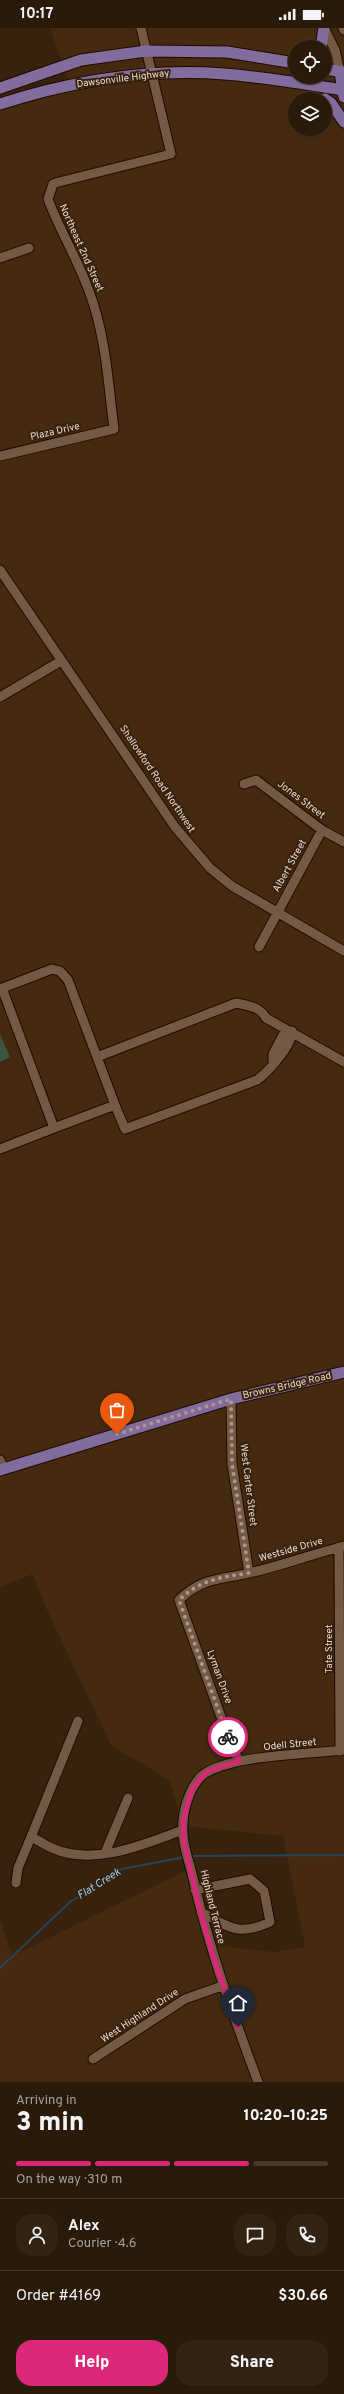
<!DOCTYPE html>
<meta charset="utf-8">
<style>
body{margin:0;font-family:Overpass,sans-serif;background:#322313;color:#f1f3f6;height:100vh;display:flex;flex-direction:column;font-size:15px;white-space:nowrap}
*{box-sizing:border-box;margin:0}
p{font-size:13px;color:#a5a19c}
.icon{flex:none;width:22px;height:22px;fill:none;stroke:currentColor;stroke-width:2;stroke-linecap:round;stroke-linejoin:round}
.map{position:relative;height:2054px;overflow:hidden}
.panel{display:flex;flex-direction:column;background:#2a1a0a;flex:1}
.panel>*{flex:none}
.fabs{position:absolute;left:288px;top:12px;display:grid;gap:8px}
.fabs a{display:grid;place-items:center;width:44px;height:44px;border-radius:50%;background:#2a1a0a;box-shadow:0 1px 3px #0004,0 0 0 1px #46382b;font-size:20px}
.pin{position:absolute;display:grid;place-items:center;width:34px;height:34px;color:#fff;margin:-41px -17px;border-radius:50% 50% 50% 0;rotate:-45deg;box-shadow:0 0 4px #0007}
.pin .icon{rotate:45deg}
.courier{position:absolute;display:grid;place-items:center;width:40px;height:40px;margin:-20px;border:3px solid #db2777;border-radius:50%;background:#fff;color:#222;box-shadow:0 1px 5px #0007}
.summary em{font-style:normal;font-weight:800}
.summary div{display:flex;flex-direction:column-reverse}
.summary{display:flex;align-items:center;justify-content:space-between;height:68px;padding:0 16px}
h1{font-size:26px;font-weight:800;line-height:30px}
.bar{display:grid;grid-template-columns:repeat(4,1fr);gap:6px 4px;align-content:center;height:48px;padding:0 16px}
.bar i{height:5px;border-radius:3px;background:#46382b}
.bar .current{background:#db2777}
.bar p{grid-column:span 4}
.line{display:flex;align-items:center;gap:10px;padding:0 16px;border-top:1px solid #46382b}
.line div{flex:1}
.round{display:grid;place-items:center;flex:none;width:42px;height:42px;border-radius:16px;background:#322313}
.cta{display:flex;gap:8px;margin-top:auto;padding:8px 16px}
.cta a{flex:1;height:46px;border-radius:16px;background:#db2777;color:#fff;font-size:16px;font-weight:800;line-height:46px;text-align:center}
.cta a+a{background:#322313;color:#f1f3f6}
.status{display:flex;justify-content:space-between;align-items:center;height:28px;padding:0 20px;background:#2a1a0a;direction:ltr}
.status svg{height:11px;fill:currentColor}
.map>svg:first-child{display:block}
.built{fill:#452a10;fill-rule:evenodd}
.green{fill:#3c5441}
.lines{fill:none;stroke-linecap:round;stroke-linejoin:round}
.stream{stroke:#26455a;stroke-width:2}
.minor-casing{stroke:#1f0b00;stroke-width:11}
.major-casing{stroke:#1f0b00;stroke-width:13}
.minor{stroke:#745a45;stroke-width:9}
.major{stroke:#826c9d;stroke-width:11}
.done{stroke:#ab9a8b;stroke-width:4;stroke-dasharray:0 7.2}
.route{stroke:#db2777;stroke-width:5}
.labels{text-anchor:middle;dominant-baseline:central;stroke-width:4;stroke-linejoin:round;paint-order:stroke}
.street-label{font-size:10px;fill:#e9dace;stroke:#38220e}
.water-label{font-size:11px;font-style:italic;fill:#95cef6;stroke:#38220e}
</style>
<div class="status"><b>10:17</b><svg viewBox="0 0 49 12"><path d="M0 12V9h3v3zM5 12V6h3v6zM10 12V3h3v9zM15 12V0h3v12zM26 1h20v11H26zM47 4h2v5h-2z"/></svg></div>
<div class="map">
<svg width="344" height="2054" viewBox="0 0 344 2054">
<rect width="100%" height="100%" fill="#38220e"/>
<path class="built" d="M50,0H344V2054H0V1890L12,1928L185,1843L211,1917L274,1924L305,1919L283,1808L183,1798L170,1753L111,1717L47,1582L33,1546L0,1559V72L68,51ZM295,19H325V49H295ZM295,71H325V101H295Z"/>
<path class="green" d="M0,1006L10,1029L0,1034Z"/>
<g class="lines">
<path class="stream" d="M189,1828L344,1827
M0,1940L70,1874L122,1841L185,1829"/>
<g class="minor-casing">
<path id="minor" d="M324,0L335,22L340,44
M343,0L344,2
M0,230L29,220
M0,428L114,401C108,354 106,308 89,263C78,232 60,203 48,171L53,156L59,154L171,126L141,0
M0,542L175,799L210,840L232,858L344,923
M0,669L61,633
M244,756L256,752L322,802L344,814
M259,919L322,802
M0,961L52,941L60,943L68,952L97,1029L236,975C246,977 261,979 266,990L344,1034
M97,1029L115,1077
M273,1034V1026L283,1007L290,1006
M54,1100L115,1077L125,1101L257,1052C267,1045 286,1023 290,1012C291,1008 290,1006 292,1003
M0,1121L54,1100L2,960
M231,1371L232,1436L249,1545
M0,1432L4,1441
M339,1519L340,1723
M78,1693L31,1809C38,1812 45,1817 52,1820C94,1839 144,1816 183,1802
M239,1733L230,1714L179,1572C202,1549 221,1552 249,1545C281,1538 312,1526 344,1518
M105,1825L128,1770
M16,1855L18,1840L31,1809
M195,1862L250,1851L264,1863L270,1894C239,1909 229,1899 201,1884
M93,2031L185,1971L222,1958
M258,2054C233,1987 209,1920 193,1850C189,1832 181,1813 183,1794C184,1778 192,1752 207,1744C238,1727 307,1726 344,1722"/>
</g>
<g class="major-casing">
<path id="major" d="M321,19L324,0
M325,41L344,44
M340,44L344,69
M0,60L81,32L146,23L227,24L295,35
M325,71L331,75L344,94
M0,76C72,53 148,40 224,46C264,49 304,56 344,62
M0,1442L231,1371L344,1344"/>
</g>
<use href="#minor" class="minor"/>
<use href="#major" class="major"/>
</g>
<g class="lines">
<path class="done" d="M117,1406L231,1371L232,1436L249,1545C222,1549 199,1552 179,1572L228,1709"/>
<path class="route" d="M228,1709L239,1733L206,1744L192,1761L183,1794L184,1814L198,1874L213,1928L238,1999"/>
</g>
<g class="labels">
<g class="street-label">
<text transform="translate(123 51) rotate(-7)">Dawsonville Highway</text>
<text transform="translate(81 220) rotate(66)">Northeast 2nd Street</text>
<text transform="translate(55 404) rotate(-13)">Plaza Drive</text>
<text transform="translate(157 751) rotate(56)">Shallowford Road Northwest</text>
<text transform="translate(301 772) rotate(37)">Jones Street</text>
<text transform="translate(290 838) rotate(-61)">Albert Street</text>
<text transform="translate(287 1358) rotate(-13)">Browns Bridge Road</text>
<text transform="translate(248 1457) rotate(83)">West Carter Street</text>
<text transform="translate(291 1522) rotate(-16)">Westside Drive</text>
<text transform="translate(329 1621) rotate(-90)">Tate Street</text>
<text transform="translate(219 1649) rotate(70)">Lyman Drive</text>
<text transform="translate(290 1717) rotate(-6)">Odell Street</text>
<text transform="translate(212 1879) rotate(76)">Highland Terrace</text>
<text transform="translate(140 1988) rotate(-33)">West Highland Drive</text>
</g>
<g class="water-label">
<text transform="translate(99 1856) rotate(-32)">Flat Creek</text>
</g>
</g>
</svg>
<div class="fabs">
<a><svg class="icon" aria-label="locate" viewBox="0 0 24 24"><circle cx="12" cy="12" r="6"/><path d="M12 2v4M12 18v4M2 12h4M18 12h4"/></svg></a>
<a><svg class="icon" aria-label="layers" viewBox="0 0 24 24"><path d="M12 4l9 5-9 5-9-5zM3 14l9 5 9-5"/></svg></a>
</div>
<div class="pin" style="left:117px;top:1406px;background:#ea580c"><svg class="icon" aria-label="bag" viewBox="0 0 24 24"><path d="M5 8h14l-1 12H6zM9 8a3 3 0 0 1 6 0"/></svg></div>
<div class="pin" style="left:238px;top:1999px;background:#1f2937"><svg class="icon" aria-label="home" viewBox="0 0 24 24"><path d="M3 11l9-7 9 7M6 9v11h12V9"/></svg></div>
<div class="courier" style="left:228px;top:1709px"><svg class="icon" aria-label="bike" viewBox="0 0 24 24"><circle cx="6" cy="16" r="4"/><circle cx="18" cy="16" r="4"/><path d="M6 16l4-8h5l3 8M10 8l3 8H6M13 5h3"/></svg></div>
</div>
<section class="panel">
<div class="summary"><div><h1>3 min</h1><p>Arriving in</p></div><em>10:20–10:25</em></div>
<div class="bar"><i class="current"></i><i class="current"></i><i class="current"></i><i></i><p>On the way · 310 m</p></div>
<div class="line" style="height:72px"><a class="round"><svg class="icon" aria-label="person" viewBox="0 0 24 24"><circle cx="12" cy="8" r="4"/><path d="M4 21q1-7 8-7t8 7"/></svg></a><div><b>Alex</b><p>Courier · 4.6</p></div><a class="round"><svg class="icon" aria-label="chat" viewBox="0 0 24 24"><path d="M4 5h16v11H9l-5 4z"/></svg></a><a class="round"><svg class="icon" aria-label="phone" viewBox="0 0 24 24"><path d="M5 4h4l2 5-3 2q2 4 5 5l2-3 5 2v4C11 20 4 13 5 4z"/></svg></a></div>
<div class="line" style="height:52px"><div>Order #4169</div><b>$30.66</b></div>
<div class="cta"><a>Help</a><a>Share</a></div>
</section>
